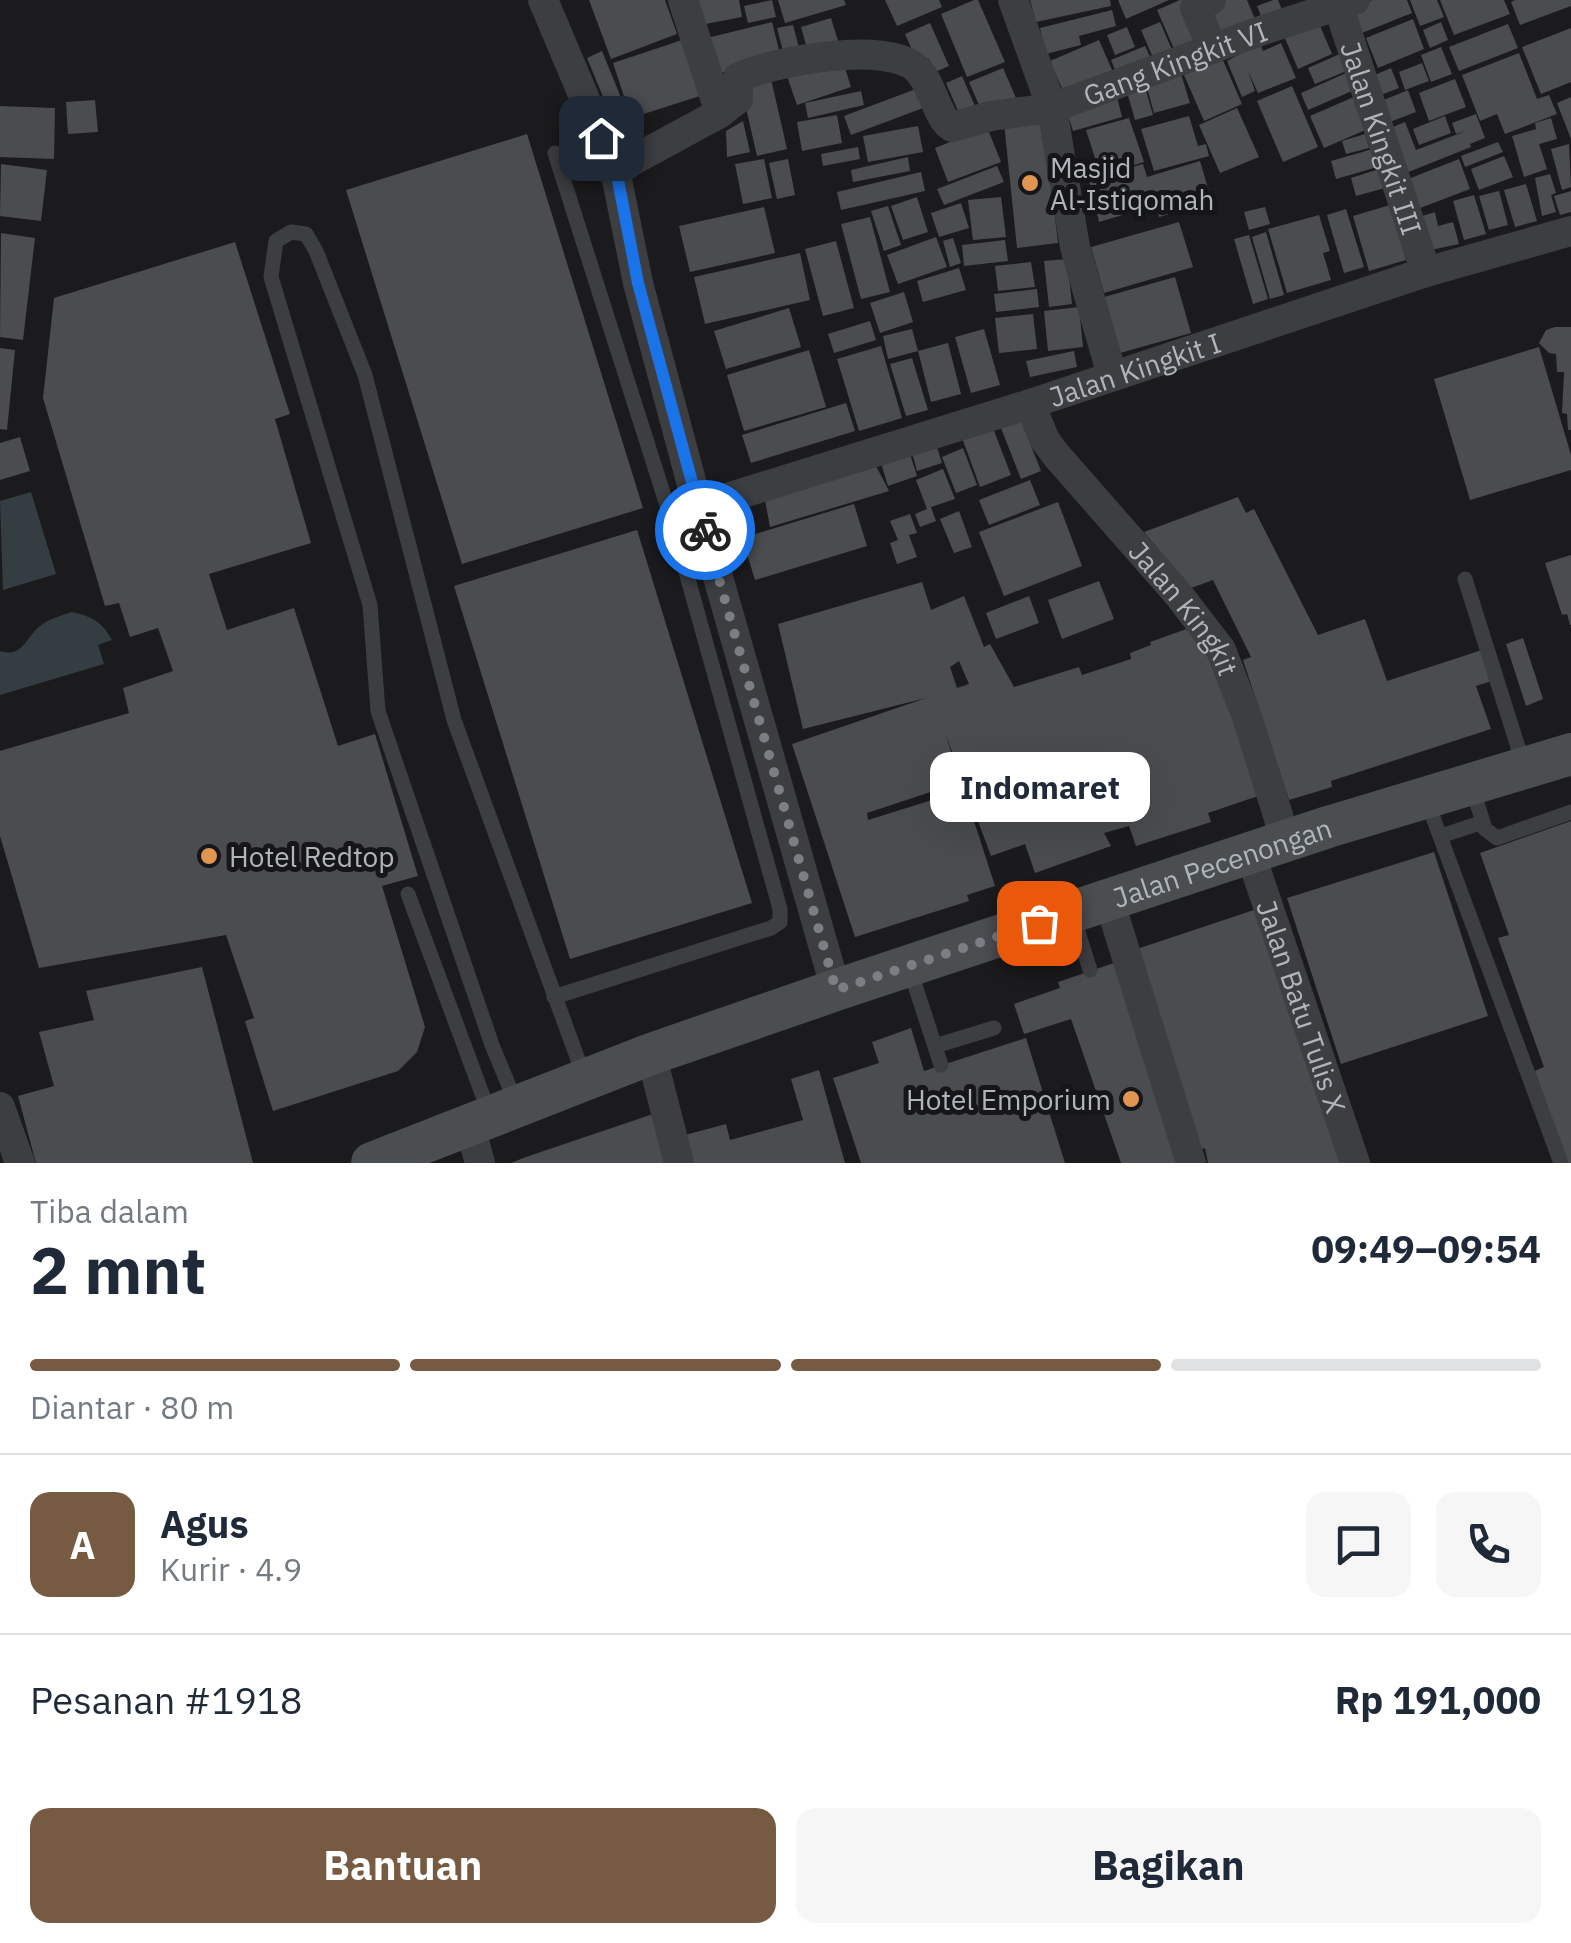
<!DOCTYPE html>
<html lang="id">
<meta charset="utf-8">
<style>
body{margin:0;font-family:"IBM Plex Sans",sans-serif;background:#f6f6f7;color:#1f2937;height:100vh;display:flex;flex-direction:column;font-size:38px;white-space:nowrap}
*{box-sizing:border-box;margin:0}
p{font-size:32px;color:#747a83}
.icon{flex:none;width:55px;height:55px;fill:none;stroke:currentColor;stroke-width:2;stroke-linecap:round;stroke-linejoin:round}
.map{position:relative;height:1163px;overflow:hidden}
.panel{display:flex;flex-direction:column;background:#fff;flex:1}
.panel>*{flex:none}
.pin{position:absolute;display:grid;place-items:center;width:85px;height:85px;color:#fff;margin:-42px;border-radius:20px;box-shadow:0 5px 15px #0006}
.courier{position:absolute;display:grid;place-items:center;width:100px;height:100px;margin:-50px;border:8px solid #1a73e8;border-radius:50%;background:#fff;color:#222;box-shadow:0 2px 12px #0007}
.bubble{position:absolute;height:70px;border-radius:20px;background:#fff;box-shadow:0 10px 40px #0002;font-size:32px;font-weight:800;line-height:70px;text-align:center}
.summary em{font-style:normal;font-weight:800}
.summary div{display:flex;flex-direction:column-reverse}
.summary{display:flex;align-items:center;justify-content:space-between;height:170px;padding:0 30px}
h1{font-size:65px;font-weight:800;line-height:75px}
.bar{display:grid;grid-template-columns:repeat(4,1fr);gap:15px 10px;align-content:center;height:120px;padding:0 30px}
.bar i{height:12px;border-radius:8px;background:#e0e1e3}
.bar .on{background:#765a42}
.bar p{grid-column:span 4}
.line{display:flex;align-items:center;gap:25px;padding:0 30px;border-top:2px solid #e0e1e3}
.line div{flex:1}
.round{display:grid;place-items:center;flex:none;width:105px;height:105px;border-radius:20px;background:#f6f6f7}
.cta{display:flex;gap:20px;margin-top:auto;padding:20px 30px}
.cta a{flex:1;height:115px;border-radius:20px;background:#765a42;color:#fff;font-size:40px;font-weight:800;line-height:115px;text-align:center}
.cta a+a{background:#f6f6f7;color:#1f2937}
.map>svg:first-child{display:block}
.water{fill:#343e42}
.building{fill:#4a4c4f;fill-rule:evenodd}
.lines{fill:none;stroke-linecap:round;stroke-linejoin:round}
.lane{stroke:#3c3e42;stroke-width:15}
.street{stroke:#3c3e42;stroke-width:30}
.secondary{stroke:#4b4e51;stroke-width:42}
.done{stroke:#7b7f84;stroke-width:10;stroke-dasharray:0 18}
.route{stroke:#1a73e8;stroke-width:12}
.poi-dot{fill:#e09550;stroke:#161618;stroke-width:4}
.labels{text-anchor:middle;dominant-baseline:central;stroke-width:10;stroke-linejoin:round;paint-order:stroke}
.street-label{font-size:28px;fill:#afb5bb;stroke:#161618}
.poi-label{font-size:28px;fill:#afb5bb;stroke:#161618;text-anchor:start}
</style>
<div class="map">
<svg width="1571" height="1163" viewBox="0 0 1571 1163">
<rect width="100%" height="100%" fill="#1b1b1d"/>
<path class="water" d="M31,492L56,574L3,590L0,501Z
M71,612C92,616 102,622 112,640L98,645L104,664L0,695V651C23,658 25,638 40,626C48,619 61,616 71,612Z"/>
<path class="building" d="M589,0H665L677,34L611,59Z
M690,0H739L742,17L695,26Z
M772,0L776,17L748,23L744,6Z
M778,0H844L846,5L785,23Z
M885,0H939L942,7L897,26Z
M974,0H978L1005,62L967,77L941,14Z
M1030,0H1110L1111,6L1036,22Z
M1118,0H1169L1126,19Z
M1180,0H1187L1207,45L1178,58L1157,10Z
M1219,0H1247L1258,26L1215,45L1199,9Z
M1273,0H1278L1286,20L1266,28L1257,6Z
M1372,0H1407L1412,13L1362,33L1352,8Z
M1410,0H1437L1444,17L1420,26Z
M1440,0H1504L1510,14L1454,35Z
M1515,0H1571V6L1520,25L1511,2Z
M1112,10L1116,26L1079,36L1081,45L1046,54L1040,28Z
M831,18L840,47L809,56L801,27Z
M1413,19L1424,49L1378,68L1366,38Z
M1318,21L1332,54L1298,69L1284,36Z
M772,22L781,58L716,74L707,38Z
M1160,22L1176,59L1157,67L1141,30Z
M1441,22L1448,40L1430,48L1423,30Z
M930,23L949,66L935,72L929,59L913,52L905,34Z
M1508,24L1518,48L1459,71L1449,47Z
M793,25L801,55L785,59L777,28Z
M1127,27L1135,47L1115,55L1107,35Z
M1571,28V82L1541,94L1522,47Z
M685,39L703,95L631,118L613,63Z
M1099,40L1116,79L1067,100L1050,61Z
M1260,43L1263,51L1281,43L1296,78L1258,93L1248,71L1255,91L1242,97L1227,61Z
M1145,46L1155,67L1120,82L1111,60Z
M1441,47L1452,74L1431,82L1421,55Z
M602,51L626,110L611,116L587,58Z
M1342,53L1349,70L1315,84L1308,68Z
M1519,53L1537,99L1549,95L1557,114L1505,134L1497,114L1480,121L1462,75Z
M1222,58L1242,104L1204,121L1184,75Z
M842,59L851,87L797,105L787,76Z
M1422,63L1429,81L1405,90L1399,72Z
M1003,68L1016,98L982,112L969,82Z
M1391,68L1399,88L1378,96L1370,77Z
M1353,70L1361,87L1308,110L1301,93Z
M1181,74L1190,103L1154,113L1146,84Z
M962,76L978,113L962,120L946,83Z
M771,79L787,149L757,156L741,86Z
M1455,79L1466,107L1429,121L1419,93Z
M1143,80L1153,115L1135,120L1125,85Z
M924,86L931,105L851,135L844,116Z
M1292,86L1318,147L1283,162L1257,101Z
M1408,90L1416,112L1387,123L1379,102Z
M861,91L864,105L808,118L805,103Z
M1356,96L1370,128L1324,148L1310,116Z
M1117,97L1122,117L1073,131L1067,112Z
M1571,97V139L1557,103Z
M95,100L98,132L68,134L66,102Z
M0,106L55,108L54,159L0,157Z
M1237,108L1259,157L1220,173L1199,125Z
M1476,114L1485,138L1470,144L1471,147L1401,175L1388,129L1405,122L1416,150L1466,131L1456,134L1452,123Z
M837,115L842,143L802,151L797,122Z
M1189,116L1198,146L1206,144L1209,156L1154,171L1141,129Z
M1445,116L1451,133L1419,145L1413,129Z
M1129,118L1144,162L1093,178L1143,164L1147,177L1200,161L1212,202L1159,217L1156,205L1099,222L1085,164L1096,161L1086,130Z
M1551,118L1557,139L1539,144L1547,169L1524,177L1512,136L1536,129L1535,123Z
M1043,119L1058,243L1017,248L1004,123Z
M743,121L750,152L727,157L726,131Z
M918,126L923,152L868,162L863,136Z
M987,127L1001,162L948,182L935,148Z
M527,134L643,508L462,564L346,190Z
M1365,134L1369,148L1346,154L1342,141Z
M1498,142L1503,152L1465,167L1461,156Z
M1569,144L1571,187L1562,190L1551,149Z
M858,147L860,159L823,166L821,154Z
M1376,148L1381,166L1336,179L1331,161Z
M1504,156L1513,177L1479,190L1471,169Z
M908,157L910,171L853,182L851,170Z
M764,159L772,198L743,204L735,164Z
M788,159L795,195L777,199L769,163Z
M1459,159L1470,189L1415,210L1403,181Z
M1,164L47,170L41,221L0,216Z
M997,166L1004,182L944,205L937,189Z
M1379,169L1385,188L1356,196L1351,178Z
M921,172L925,191L841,210L837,192Z
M1550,174L1556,193L1551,195L1556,212L1542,216L1535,178Z
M1526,184L1537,221L1515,227L1504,190Z
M1499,191L1508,225L1489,230L1479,196Z
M1571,191V212L1560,215L1554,196Z
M1474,195L1486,234L1464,240L1453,201Z
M917,197L928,232L903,240L891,206Z
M1001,197L1006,237L973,240L968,200Z
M961,203L969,228L939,237L931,213Z
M1390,205L1406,260L1369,271L1353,216Z
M888,206L901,245L884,251L871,211Z
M764,207L775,253L690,272L679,226Z
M1265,207L1270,224L1249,230L1244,212Z
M1346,209L1364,267L1344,273L1327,215Z
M1435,212L1438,226L1453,222L1459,244L1422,252L1410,220Z
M1319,215L1330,251L1323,253L1331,280L1287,293L1268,229Z
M870,217L890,292L861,299L841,224Z
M1179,222L1193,267L1104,293L1091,247Z
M1266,232L1284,295L1270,299L1252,237Z
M1,233L35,238L23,340L0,337Z
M1249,235L1268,299L1253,304L1234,239Z
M936,237L947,267L898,284L887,255Z
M953,238L961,263L950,267L943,241Z
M1005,240L1008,261L964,266L962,245Z
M836,241L854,308L823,316L805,249Z
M235,242L290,414L275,419L311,543L209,574L227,630L294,608L338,746L375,734L418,876L382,886L425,1027L417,1052L398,1071L273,1111L245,1021L254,1018L226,935L39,968L0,836V751L129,713L123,688L173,671L158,628L130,637L119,603L105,606L43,398L54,298Z
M800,253L810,300L705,324L694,277Z
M1067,259L1072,304L1049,307L1044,261Z
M1031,262L1035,287L998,291L995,266Z
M959,268L966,290L923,302L917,281Z
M1175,277L1191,333L1113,355L1097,299Z
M1037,289L1039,307L996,312L994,294Z
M904,292L913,322L880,333L870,303Z
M1079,307L1083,347L1048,351L1044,311Z
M789,308L801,347L726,369L714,331Z
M1033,314L1037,349L999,353L995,318Z
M870,321L876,340L834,353L828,334Z
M1555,327H1571V430H1568L1567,414L1562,413L1564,372H1557L1556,354L1549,353L1539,343L1546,330Z
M912,329L918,351L888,359L883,336Z
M984,329L1000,385L971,393L955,337Z
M948,343L961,394L931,402L918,351Z
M881,346L902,418L859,431L837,359Z
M1539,347L1571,455V470L1470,500L1434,379Z
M0,348L15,350L7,430L0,429Z
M809,350L826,407L744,431L727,375Z
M1074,351L1077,367L1030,377L1026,361Z
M912,358L928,410L906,416L890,364Z
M846,403L855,431L751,463L742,435Z
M1019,415L1041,471L1021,479L999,423Z
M991,423L1011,475L980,487L961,435Z
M20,437L30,471L0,480V443Z
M935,441L942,463L917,471L911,449Z
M963,448L977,485L956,493L942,457Z
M910,454L917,476L888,486L881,463Z
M875,464L889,491L770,527L765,500Z
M943,469L955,499L931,507L936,521L920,527L915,514L927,509L916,480Z
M1030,480L1040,505L989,525L979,500Z
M1238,497L1246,513L1254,509L1318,635L1365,619L1387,681L1485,649L1495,680L1476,686L1491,729L1331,781L1332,787L1289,800L1243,660L1251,657L1213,580L1191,588L1144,532Z
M1058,502L1082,566L1004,596L979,532Z
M854,504L867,546L755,580L742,538Z
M959,511L972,547L954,553L940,519Z
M910,514L917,533L909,535L917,557L897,564L890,543L898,540L890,521Z
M637,530L752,903L570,959L454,586Z
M1571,555V625H1570L1567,614L1562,615L1545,563Z
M1099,581L1114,619L1062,639L1048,600Z
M922,582L931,610L964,596L984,647L990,644L1014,687L1079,667L1082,675L1131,659L1130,653L1151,645L1150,642L1192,627L1214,654L1261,795L1208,813L1211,822L1136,846L1129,826L1104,833L1111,846L1035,873L1025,844L991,856L945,733L961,782L867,813L868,820L964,790L995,886L967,895L969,901L855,937L792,744L926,698L803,729L778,624ZM959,661L969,684L957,688L950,667Z
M1029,596L1039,623L996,639L986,613Z
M1523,638L1543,699L1526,706L1506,644Z
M1571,821V1163H1567L1535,1071L1544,1067L1498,938L1509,935L1480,853Z
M1434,852L1488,1016L1341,1064L1287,898Z
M1257,909L1340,1163H1208L1205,1148L1199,1150L1131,951Z
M1120,961L1184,1163H1121L1071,1019L1024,1034L1014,1004L1060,988L1058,982Z
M202,967L253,1163H36L18,1096L54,1086L39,1032L94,1020L86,991Z
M911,1028L924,1071L1026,1038L1065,1163H861L833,1078L879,1063L872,1042Z
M819,1070L845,1163H692L685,1135L726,1124L730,1140L803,1120L791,1079Z
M656,1113L667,1163H511L526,1157Z"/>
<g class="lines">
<path class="lane" d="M1465,579L1524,766
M1472,787L1485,829L1497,838L1571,812
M1427,801L1561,1163
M1441,836L1483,822
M408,894L490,1115
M1073,916L1090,970
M910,970L941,1065
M554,997L771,928L780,922V909L671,518L555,153
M935,1046L994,1028
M516,1103L492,1045L378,711L370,605L271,277L276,241L291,232L306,234L316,251L365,375L454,720L584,1076"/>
<g class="street">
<path d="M543,0L615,170L638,283L698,507L836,990"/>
<path d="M683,0L720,113"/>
<path d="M1013,0L1052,108L1075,247L1112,375"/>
<path d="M1211,0L1195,8L1213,49"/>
<path id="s1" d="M1338,5L1426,272"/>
<path id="s2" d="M615,170L720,113L738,99V78C772,61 888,40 917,69C933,84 937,119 952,127L991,116L1052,108L1263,30L1355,0"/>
<path id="s3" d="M1030,404L1045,440L1056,455L1178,594L1221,650L1247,717L1286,841"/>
<path id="s4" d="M698,507L1030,404L1426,272L1571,231"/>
<path id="s5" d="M1250,853L1355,1163"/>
<path d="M1109,900L1191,1163"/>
<path d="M651,1054L679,1163"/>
<path d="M0,1107L20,1163"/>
<path d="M470,1127L480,1163"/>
</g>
<path class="secondary" id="s6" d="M372,1163L651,1054L836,990L1328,827L1571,754"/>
</g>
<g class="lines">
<path class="done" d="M705,530L836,990L1039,923"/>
<path class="route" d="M601,138L616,170L638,283L705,530"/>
</g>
<g class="poi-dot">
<circle cx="1030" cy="183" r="10"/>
<circle cx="209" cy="856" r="10"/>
<circle cx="1131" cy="1099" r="10"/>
</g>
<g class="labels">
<g class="street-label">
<text stroke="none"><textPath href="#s2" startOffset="650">Gang Kingkit VI</textPath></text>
<text stroke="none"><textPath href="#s1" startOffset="140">Jalan Kingkit III</textPath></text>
<text stroke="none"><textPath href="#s4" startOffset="458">Jalan Kingkit I</textPath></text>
<text stroke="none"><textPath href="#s3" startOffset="258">Jalan Kingkit</textPath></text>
<text stroke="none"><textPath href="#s6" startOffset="902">Jalan Pecenongan</textPath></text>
<text stroke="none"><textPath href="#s5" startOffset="162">Jalan Batu Tulis X</textPath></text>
</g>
<g class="poi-label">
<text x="1050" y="167">Masjid<tspan x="1050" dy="32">Al-Istiqomah</tspan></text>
<text x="229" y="856">Hotel Redtop</text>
<text x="1111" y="1099" text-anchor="end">Hotel Emporium</text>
</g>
</g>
</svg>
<div class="pin" style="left:1039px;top:923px;background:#ea580c"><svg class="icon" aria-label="bag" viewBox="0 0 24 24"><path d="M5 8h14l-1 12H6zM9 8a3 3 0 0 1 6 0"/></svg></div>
<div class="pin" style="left:601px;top:138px;background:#1f2937"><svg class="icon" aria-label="home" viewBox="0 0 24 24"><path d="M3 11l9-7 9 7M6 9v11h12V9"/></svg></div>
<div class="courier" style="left:705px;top:530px"><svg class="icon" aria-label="bike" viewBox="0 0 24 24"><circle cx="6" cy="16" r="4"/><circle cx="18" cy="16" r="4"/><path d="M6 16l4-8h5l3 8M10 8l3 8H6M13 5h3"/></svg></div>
<div class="bubble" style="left:930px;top:752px;width:220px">Indomaret</div>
</div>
<section class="panel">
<div class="summary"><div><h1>2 mnt</h1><p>Tiba dalam</p></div><em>09:49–09:54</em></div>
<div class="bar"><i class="on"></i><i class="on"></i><i class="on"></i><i></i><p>Diantar · 80 m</p></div>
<div class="line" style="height:180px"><b class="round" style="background:#765a42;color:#fff">A</b><div><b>Agus</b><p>Kurir · 4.9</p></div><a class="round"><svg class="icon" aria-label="chat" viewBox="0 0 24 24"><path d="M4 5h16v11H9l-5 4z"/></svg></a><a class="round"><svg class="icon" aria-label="phone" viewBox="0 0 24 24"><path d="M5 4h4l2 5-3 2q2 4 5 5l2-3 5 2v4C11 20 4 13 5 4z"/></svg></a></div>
<div class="line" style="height:130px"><div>Pesanan #1918</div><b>Rp 191,000</b></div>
<div class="cta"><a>Bantuan</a><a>Bagikan</a></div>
</section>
